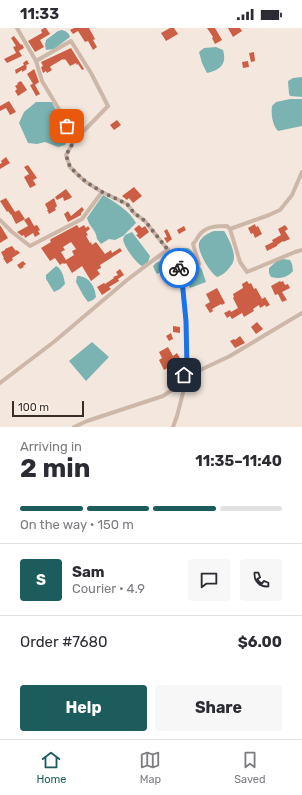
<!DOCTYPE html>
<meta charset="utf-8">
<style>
body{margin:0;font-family:Rubik,sans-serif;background:#f7f7f7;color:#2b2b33;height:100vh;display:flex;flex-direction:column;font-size:15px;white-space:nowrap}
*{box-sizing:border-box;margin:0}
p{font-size:13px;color:#7c7c81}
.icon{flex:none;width:22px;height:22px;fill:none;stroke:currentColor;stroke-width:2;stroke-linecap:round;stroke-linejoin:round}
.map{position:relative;height:399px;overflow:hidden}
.side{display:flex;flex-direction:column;background:#fff;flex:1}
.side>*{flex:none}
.scale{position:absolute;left:12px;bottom:10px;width:72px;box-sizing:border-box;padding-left:4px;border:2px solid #392d29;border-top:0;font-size:11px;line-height:14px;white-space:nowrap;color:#392d29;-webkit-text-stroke:3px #fbf3eb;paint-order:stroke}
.pin{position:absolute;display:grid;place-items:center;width:34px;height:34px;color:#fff;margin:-17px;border-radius:8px;box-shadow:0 2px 6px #0006}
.courier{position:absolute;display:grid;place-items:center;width:40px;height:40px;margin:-20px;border:3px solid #1a73e8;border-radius:50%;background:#fff;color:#222;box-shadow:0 1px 5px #0007}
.summary em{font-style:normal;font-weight:700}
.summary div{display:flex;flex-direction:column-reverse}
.summary{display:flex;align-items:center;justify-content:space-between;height:68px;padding:0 20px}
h1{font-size:26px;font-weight:700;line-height:30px}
.bar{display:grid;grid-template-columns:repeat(4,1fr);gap:6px 4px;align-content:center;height:48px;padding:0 20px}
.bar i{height:5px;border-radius:3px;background:#e1e1e2}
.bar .active{background:#1c5c5d}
.bar p{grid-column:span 4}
.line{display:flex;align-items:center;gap:10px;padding:0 20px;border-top:1px solid #e1e1e2}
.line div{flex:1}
.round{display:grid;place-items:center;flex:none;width:42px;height:42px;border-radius:4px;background:#f7f7f7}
.action{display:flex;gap:8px;margin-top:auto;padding:8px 20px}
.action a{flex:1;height:46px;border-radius:4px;background:#1c5c5d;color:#fff;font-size:16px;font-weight:700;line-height:46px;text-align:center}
.action a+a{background:#f7f7f7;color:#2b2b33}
.status{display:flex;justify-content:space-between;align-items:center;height:28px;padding:0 20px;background:#fff;direction:ltr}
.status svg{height:11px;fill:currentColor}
.tab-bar{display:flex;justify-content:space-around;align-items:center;height:56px;border-top:1px solid #e1e1e2;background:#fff;font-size:11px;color:#7c7c81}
.tab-bar a{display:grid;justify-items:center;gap:2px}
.tab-bar .active{color:#1c5c5d}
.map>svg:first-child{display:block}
.water{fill:#7bb2b2}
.building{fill:#cb5e44;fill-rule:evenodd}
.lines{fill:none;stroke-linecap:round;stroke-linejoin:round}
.minor{stroke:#cdb7a9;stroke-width:4}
.done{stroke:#7a6e68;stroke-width:4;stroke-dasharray:0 7.2}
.route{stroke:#1a73e8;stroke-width:5}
</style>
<div class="status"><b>11:33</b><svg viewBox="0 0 49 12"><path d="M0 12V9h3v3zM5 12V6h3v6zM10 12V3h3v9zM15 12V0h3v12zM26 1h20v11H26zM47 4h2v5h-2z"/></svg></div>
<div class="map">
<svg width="302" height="399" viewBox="0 0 302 399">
<rect width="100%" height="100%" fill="#f4e8de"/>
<path class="water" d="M62,2C66,3 69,5 70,9L54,21L46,22L45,17L46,12L58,3Z
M216,19L223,22C227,36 221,42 207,45L202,35L199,24L204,20Z
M302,49V69L290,68L289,66L288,53L293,50Z
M290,71H302V98L278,103C272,96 271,86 272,78L276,74Z
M36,74H52L69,107L65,117L58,119L45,114L37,116L28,115L19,95L24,84Z
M103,167C115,174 130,183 136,195L123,208L115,212L109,211L101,216L97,211C96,201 89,199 87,190Z
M214,203H224C228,209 237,226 233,234C233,236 231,237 230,239C226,244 223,247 217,249C210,245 197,223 199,215C201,209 208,205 214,203Z
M132,204L150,228L148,234L142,238C136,235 124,219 123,211L125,207Z
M183,220H188C193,223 195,227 196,233L187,239C181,237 179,234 176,229L178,224Z
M168,229L173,237L172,239L157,246L155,243L153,238L156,235Z
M283,231L290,232L292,236L293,243C287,250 280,251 271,249L269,245V240L278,232Z
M199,237L202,242L206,254L190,260L188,256L186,246L188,243Z
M56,238C62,241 64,249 65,256L60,261L54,264L46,251V247Z
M77,248C89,248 95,258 96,269L93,272L88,274L83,267L76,254Z
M92,314L109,329L86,353L69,333Z"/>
<path class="building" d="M44,0H46L50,6L40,12L44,19L35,24L28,13L42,5L41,2Z
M74,0H89L95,11L93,12L97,19L93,22L88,13L85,14L78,3L73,6L70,2Z
M170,0H174L178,6L166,13L161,5Z
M207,0H215L222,12L215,16L212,10L213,9Z
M228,0H240L242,3L233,9Z
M14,8L21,17L22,16L24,20L17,24L19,23L22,28L7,35L4,31L16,25L13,19L16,18L11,10Z
M71,20L84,41L82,42L78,36L77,37L76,35L70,38L65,31L64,32L63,31L51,38L50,39L52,42L47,45L46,43L43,45L41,39L43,38L41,34Z
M254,24L255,33L251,34L249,25Z
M27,32L29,36L26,37L27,39L26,40L27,41L22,44V42L16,46L15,42L24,37L23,35Z
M248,33L249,39L243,40L242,34Z
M34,41L35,43L39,54L35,57L40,66L36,68L30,57L33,56L27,46Z
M21,53L27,62L18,68L15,63L17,61L15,58L18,56L17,55Z
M9,73L16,84L10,87L6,80L0,83V78Z
M117,92L121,97L114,102L110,97Z
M6,129L10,135L0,141V136L2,135L1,133Z
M28,137L37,150L33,152L36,157L30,160L24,149L29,146L24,139Z
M134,159L142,168L133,175L129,170L127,172L122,168Z
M66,161L72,169L69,171L64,173L63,169L57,172L55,169Z
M6,170L15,184L19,182L25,191L16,196L11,186V187L8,183L7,184L0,173Z
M54,170L57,178L55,180L56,182L49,186L47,182H48L45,176Z
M82,179L84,182L81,185V187L68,194L64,186L68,183L71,188Z
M29,189L34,198L37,197L40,202L38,203L40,206L35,209L33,205L25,210L24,207L22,208L17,204L28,198L24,192Z
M255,196L256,199L258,198L262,206L255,210L253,205L251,206L248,200Z
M0,197L8,210L0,215Z
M77,197L79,200L84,197L86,200L88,198L90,201L86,204L88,207L86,208L90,215L91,214L92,217L96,214L105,226L111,222L112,225L120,220L122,223L100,237L101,240L97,242L100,246L91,253L82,238L72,245L66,235L64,236L63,235L60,237L55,230L50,233L41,220L51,214L50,212L51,211ZM71,214L76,221L72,223L74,227L66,232L61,224L65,222L63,219Z
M139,197L142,200L145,198L149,204L140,211L136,207L138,206L134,201Z
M285,197L288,201L285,203L290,211L283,214V213L277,217V218L267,223L265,218L273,214L272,212L281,207L278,201Z
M184,198L186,202L179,206L177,202Z
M167,201L172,211L167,215L164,210L167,209L164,203Z
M12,218L16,223L17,222L20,225L12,230L13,232L7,236L3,230H4L1,224L5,222V221Z
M23,233L26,236L23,238L24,239L20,241L17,237Z
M120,241L124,247L118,251L119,253L109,259L111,261L102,267L97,259L104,255L105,256L114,250L113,249L118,247L116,244Z
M247,253L249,256L251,255L254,261L256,260L262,271L265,269L270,277L266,279L265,277L260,280L259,277L253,281L254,283L244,289L242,285L232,291L230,288L227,290L224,285L230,282L231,284L238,280L233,270L234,269L233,266L243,260L242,256Z
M280,253L281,254L283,253L285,257L288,256L290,260L282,264L287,272L282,274L278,266L275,267L271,258Z
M217,260L225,275L222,277L221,276L212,281L213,283L210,285L205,277L210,274L206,266Z
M257,294L263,301L256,306L251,299Z
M173,298L180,299V305L173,304Z
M171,305L173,311L169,313L166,308Z
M240,308L245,315L235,320L230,313L234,311L235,312Z
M168,319L173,328L177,325L180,330L178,331L183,340L177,343L173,337L164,342L159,332L162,330L159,324Z"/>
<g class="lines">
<path class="minor" d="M17,0L36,33L42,53L63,88L74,113
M36,33L71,13L91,45L108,78L74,113L66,127L70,139L78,147L86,154L102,164L127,176L134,185L145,193L171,226L181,243L186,293L187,339L181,356L163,368L87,393L74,399
M0,192L12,204L30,218L82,191L102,164
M230,201L269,187L280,182L292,167L302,144
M181,243L199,236L193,216C196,213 198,208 201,205C208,198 218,198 227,198L230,201L240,234L247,244L295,224L302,222
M0,355L55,313L127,252L168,221
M173,399L177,388L185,357L188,350L196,344L230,328L302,285"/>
</g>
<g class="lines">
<path class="done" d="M67,98L74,113L66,127L70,139L86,154L102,164L127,176L134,185L145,193L168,222L179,240"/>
<path class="route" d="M179,240L181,243L182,252L186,293L187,339L184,347"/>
</g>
</svg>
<div class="scale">100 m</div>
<div class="pin" style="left:67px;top:98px;background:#ea580c"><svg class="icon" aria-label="bag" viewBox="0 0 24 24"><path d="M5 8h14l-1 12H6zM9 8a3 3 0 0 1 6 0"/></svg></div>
<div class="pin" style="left:184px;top:347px;background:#1f2937"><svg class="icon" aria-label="home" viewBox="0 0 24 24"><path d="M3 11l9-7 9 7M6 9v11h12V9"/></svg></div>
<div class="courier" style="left:179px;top:240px"><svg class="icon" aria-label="bike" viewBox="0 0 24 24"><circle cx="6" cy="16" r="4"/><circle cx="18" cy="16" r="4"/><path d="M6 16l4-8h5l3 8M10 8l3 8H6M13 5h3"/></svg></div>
</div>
<section class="side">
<div class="summary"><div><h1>2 min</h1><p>Arriving in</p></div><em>11:35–11:40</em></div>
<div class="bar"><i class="active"></i><i class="active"></i><i class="active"></i><i></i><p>On the way · 150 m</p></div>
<div class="line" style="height:72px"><b class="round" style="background:#1c5c5d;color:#fff">S</b><div><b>Sam</b><p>Courier · 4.9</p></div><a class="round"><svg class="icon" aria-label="chat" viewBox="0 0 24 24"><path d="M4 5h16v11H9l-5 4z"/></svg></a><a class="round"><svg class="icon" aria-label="phone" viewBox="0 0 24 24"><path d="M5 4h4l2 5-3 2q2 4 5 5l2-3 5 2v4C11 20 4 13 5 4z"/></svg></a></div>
<div class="line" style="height:52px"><div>Order #7680</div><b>$6.00</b></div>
<div class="action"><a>Help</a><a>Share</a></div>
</section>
<nav class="tab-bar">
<a class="active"><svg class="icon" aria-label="home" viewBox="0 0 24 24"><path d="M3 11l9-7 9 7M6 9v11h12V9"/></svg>Home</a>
<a><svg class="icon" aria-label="map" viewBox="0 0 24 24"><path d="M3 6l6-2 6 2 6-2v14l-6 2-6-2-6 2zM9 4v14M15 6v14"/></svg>Map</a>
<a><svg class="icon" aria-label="saved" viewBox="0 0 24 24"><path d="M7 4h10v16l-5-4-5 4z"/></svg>Saved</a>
</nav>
